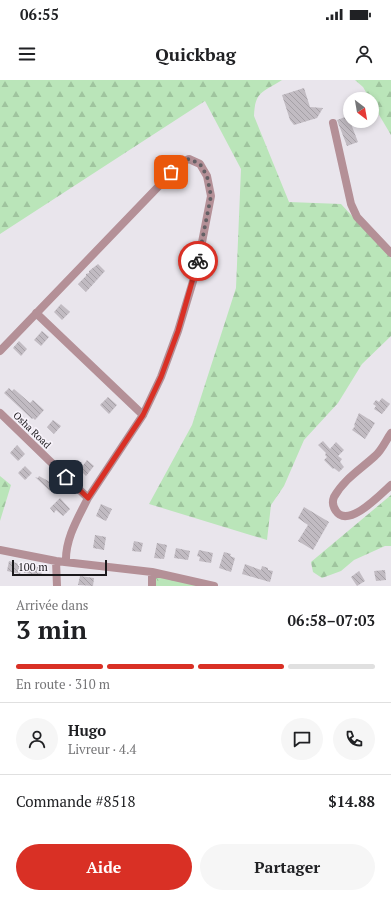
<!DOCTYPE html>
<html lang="fr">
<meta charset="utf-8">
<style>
body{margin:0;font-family:"PT Serif",serif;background:#f6f6f6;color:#202124;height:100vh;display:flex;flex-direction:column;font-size:15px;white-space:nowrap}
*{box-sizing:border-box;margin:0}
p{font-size:13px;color:#757577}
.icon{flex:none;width:22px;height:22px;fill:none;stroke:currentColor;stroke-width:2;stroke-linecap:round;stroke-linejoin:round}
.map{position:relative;height:506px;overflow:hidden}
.drawer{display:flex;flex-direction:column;background:#fff;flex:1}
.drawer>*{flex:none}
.needle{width:26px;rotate:149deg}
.buttons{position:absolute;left:343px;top:12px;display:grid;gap:8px}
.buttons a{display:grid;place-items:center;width:36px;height:36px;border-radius:50%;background:#fff;box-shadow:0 2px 6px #0003;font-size:20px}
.scale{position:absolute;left:12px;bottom:10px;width:95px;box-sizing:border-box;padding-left:4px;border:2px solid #1b191c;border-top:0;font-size:11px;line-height:14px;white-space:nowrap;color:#1b191c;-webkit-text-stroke:3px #f7f2fa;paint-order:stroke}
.pin{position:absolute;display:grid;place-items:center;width:34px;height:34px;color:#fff;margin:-17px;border-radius:8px;box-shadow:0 2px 6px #0006}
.courier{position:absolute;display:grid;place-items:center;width:40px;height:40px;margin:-20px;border:3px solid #d93025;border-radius:50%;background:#fff;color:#222;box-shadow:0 1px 5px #0007}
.headline em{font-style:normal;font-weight:700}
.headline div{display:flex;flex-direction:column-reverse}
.headline{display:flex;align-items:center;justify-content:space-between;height:68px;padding:0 16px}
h1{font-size:26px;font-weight:700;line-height:30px}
.bar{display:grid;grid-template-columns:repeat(4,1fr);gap:6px 4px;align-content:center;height:48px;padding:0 16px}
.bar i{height:5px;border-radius:3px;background:#e0e0e0}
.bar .current{background:#d93025}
.bar p{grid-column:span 4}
.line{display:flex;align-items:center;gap:10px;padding:0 16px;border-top:1px solid #e0e0e0}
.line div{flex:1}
.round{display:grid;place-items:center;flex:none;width:42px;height:42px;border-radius:21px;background:#f6f6f6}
.primary-button{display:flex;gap:8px;margin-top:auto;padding:8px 16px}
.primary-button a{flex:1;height:46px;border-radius:24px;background:#d93025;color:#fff;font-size:16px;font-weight:700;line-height:46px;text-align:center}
.primary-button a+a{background:#f6f6f6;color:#202124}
.status{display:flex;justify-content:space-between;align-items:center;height:28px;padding:0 20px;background:#fff;direction:ltr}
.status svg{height:11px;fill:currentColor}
header{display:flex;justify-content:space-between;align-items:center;height:52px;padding:0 16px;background:#fff;font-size:18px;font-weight:700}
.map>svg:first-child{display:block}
.forest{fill:url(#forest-firs)}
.park{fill:url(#park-crowns)}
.building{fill:url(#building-back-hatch)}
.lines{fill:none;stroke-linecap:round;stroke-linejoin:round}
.minor{stroke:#b49097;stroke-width:8}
.done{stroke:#636065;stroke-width:4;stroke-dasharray:0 7.2}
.route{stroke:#d93025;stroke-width:5}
.labels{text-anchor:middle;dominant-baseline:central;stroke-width:3.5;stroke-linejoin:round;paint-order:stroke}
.street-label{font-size:10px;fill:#1b191c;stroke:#f7f2fa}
</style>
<div class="status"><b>06:55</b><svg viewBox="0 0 49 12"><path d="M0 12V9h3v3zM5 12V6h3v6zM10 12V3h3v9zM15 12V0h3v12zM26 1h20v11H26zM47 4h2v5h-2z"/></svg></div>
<header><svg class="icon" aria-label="menu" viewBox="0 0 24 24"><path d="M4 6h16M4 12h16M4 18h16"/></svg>Quickbag<svg class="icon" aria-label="person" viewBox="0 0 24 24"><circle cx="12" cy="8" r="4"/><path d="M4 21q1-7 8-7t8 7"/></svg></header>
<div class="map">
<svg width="391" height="506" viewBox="0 0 391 506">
<defs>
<pattern id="forest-firs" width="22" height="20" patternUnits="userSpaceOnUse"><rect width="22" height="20" fill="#bae5b9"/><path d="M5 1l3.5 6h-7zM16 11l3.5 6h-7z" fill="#9fc49e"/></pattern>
<pattern id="park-crowns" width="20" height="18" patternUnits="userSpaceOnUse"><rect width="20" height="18" fill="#bae5b9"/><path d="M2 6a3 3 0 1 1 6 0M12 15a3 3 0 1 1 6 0" fill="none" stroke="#9fc49e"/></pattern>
<pattern id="building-back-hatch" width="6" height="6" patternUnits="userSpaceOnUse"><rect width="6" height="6" fill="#c1bbc2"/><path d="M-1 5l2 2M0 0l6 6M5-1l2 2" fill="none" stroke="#a5a0a6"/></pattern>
</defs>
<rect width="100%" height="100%" fill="#e9e5ec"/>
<path class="forest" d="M0,0H282C262,13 255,11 254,36L289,122L341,124L391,178V256L362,284L338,323L304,360L284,406L271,425L267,460L149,424L192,345L236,208L241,89L205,21L0,154Z
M355,0H391V55L372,23V19H370L363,7Z
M0,396L11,405L0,441Z
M391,415V466H385L354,480L341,491L322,498L313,492L311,482Z"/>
<path class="park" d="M152,492L214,506H152Z"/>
<path class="building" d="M304,8L310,27L323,28L317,38L294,45L290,40L282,15Z
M348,36L358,62L347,66L337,40Z
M98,184L105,191L86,212L78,204L86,196V194L89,193V191Z
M61,224L70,232L62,240L54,232Z
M42,251L49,257L41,266L34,260Z
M19,261L27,269L21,276L13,268Z
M9,308L12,311L14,309L30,323L33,320L44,330L35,340L33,338L32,339L4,313Z
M108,317L117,325L109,334L100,325Z
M382,318L390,324L382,334L374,329L376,326L373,324L376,320L379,322Z
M359,333L375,343L365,359L352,350L355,346L354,345Z
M53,340L61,346L54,354L47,347Z
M323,361L330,369L336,362L344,370L338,376L342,379L340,382L344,387L339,392L334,388L333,389L324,380L327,377L325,375L326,373L318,365Z
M17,365L25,374L18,381L10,373Z
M87,380L94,386L86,396L80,390Z
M25,386L32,393L25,400L18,393Z
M39,396L50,402L49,403L53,409L50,411L35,397L38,398Z
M60,418L70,429L63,436L56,430L54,433L50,428Z
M101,424L112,429L106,441L96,436Z
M304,427L329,442L313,470L298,461L308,445L298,438Z
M95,455L106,457L104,470L93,468Z
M134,461L143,463L141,472L132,471Z
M157,463L167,465L164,479L154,478Z
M176,468L190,471L188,480L174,478Z
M199,470L213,473L211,483L199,481L200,477L197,476Z
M224,472L231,474L230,476L235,478L231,492L219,488Z
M9,481L31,487V486L36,487L37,486L43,487L41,496L21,492L20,494L7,491Z
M245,484L261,490L262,486L268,488V490L273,491L270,502L242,494Z
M385,490L386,500L376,501L374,491Z
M359,491L365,501L357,506L351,497Z
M80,496L94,498L93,506L78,505Z"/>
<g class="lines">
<path class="minor" d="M333,43L351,124L357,137L391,173
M36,233L143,335
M0,271L182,82L189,79L200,84L207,96L211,116L197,188L178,251L161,297L143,335L88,418
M0,333L88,418C78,438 65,459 66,482
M391,353C386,360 382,370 375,376C361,389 344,399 334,417C332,422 333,427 336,431C348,449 381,414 391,405
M0,470L56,481L152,492L214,506
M56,481L57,506
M152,492V506"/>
</g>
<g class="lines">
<path class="done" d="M171,92L182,82L189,79L200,84L207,96L211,116L198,181"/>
<path class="route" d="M66,397L88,418L143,335L161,297L178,251L198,181"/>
</g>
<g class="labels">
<g class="street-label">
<text transform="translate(32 350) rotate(44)">Osha Road</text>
</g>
</g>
</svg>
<div class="buttons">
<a><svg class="needle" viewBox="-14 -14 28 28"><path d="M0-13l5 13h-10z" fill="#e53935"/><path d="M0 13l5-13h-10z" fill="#757577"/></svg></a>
</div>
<div class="scale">100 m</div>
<div class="pin" style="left:171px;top:92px;background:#ea580c"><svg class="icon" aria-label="bag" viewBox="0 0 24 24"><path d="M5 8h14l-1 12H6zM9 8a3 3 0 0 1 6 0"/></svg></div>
<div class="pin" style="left:66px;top:397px;background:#1f2937"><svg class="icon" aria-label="home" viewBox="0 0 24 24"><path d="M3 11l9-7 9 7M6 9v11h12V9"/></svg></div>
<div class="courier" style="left:198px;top:181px"><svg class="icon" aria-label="bike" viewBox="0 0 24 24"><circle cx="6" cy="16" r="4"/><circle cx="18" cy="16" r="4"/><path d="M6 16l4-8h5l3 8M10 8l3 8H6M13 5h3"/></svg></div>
</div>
<section class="drawer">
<div class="headline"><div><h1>3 min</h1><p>Arrivée dans</p></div><em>06:58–07:03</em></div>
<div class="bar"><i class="current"></i><i class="current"></i><i class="current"></i><i></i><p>En route · 310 m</p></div>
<div class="line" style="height:72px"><a class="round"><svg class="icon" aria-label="person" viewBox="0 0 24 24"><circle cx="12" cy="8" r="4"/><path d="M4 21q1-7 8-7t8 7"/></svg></a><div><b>Hugo</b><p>Livreur · 4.4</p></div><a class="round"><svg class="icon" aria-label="chat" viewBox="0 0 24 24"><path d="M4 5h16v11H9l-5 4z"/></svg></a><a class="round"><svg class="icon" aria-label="phone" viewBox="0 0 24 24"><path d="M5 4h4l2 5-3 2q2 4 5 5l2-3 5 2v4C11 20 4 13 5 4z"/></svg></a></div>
<div class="line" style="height:52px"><div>Commande #8518</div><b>$14.88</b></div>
<div class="primary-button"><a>Aide</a><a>Partager</a></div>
</section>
